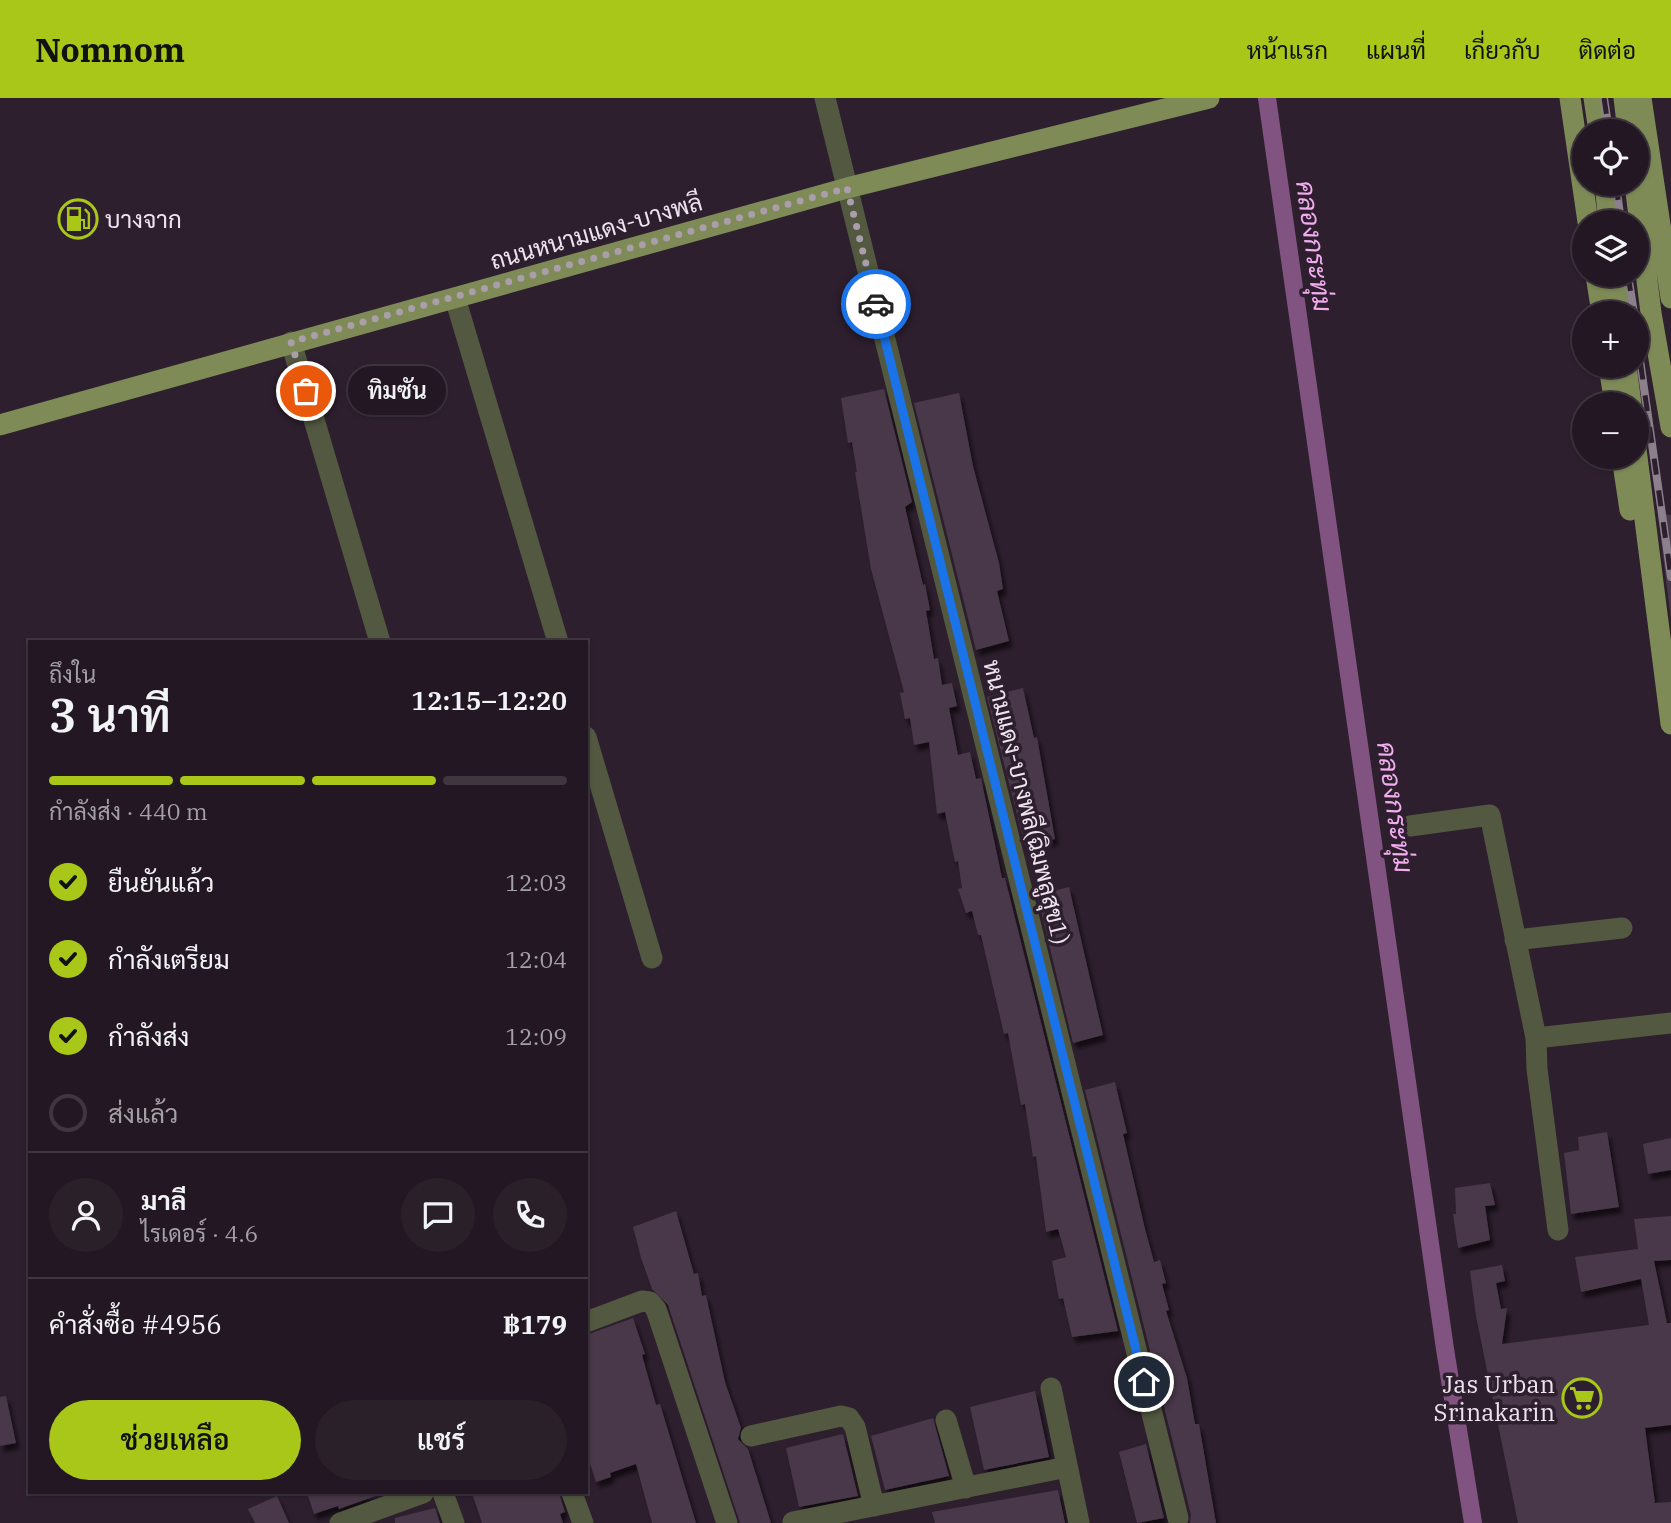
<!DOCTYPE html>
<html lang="th">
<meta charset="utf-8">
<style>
body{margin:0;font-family:"IBM Plex Serif",Sarabun,serif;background:#2a202a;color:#f1f3f6;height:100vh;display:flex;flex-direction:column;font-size:26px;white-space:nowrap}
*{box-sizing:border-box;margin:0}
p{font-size:23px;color:#a29fa5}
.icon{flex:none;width:38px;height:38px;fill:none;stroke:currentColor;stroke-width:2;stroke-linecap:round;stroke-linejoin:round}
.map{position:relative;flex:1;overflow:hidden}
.sheet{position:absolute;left:28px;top:542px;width:560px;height:854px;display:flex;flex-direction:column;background:#221722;border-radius:0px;box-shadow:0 2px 5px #0004,0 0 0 2px #3f3640}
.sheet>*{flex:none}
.controls{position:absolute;left:1572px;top:21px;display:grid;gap:14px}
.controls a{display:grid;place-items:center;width:77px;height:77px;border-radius:50%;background:#221722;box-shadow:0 2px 5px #0004,0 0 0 2px #3f3640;font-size:35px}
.pin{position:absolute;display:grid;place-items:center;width:60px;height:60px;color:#fff;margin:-30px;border:4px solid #fff;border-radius:50%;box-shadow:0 2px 7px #0007}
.courier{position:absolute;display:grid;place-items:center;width:70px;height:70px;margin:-35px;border:5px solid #1a73e8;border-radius:50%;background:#fff;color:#222;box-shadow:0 2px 9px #0007}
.bubble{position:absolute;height:49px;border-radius:24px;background:#221722;box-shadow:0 2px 5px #0004,0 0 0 2px #3f3640;font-size:23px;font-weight:600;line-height:49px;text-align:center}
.head em{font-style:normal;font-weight:600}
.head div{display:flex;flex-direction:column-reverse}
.head{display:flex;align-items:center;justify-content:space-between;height:119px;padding:0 21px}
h1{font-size:46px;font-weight:600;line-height:52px}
.bar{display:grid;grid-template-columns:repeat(4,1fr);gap:10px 7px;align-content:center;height:84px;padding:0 21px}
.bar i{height:9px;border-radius:5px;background:#3f3640}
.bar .on{background:#a9c719}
.bar p{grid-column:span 4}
.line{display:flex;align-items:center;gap:18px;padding:0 21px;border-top:2px solid #3f3640}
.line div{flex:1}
.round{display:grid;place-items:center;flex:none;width:74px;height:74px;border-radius:37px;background:#2a202a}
ol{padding:0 21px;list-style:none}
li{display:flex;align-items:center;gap:21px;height:77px}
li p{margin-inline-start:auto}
li .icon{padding:7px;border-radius:50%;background:#a9c719;color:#111;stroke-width:4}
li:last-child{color:#a29fa5}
li i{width:38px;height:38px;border:4px solid #3f3640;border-radius:50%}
.button{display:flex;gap:14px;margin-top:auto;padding:14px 21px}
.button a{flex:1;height:80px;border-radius:42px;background:#a9c719;color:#111;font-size:28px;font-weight:600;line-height:80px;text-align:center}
.button a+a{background:#2a202a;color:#f1f3f6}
header{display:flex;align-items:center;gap:42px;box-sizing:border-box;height:98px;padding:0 35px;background:#a9c719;color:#111}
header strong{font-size:33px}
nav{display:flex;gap:38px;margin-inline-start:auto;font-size:24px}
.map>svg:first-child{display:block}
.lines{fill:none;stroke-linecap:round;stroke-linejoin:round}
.canal{stroke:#815380;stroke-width:18}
.building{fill:#493848;filter:url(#shadow)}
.minor{stroke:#525940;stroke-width:21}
.major{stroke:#7e8b57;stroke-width:21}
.rail-casing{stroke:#8d808d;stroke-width:8}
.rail{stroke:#2e1f2e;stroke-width:5;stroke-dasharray:16;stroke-linecap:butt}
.done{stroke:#ab9eab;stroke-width:7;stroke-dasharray:0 12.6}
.route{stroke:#1a73e8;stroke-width:9}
.labels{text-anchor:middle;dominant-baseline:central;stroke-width:7;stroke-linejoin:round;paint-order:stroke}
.poi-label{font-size:24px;fill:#eee3ee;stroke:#2e1f2e;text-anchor:start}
.street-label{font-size:24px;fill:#eee3ee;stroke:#2e1f2e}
.water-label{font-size:26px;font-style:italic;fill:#f2adf0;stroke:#2e1f2e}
</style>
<header>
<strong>Nomnom</strong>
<nav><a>หน้าแรก</a><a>แผนที่</a><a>เกี่ยวกับ</a><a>ติดต่อ</a></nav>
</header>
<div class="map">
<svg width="1671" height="1425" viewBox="0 0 1671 1425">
<defs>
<filter id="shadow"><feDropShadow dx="3.5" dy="6" stdDeviation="2" flood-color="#0009"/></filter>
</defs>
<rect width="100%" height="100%" fill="#2e1f2e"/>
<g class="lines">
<path class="canal" d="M1267,0L1445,1251L1473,1425"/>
</g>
<path class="building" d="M884,291L912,404L905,409L923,487L925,486L930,512L926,513L934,561L938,560L942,587L952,585L957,608L949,610L958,657L970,654L976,681L981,680L1002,780H1005L1118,1233L1072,1239L1063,1200L1059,1201L1052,1163L1066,1159L1058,1131L1046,1134L1036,1058L1033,1059L1025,1006L1021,1007L1008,935L1004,936L981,837H978L972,813L966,815L958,791L962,790L958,763L955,764L945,714L937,716L929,644L914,647L910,620L905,621L900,595L904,594L871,471L855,374H857L852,344L848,345L841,300Z
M959,295L973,368L999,465L1003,491L997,493L1009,543L976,552L914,305Z
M1661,416L1671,417V522L1658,418Z
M1023,590L1034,640L1037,639L1055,741L1025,748L987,599Z
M1069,789L1103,937L1073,945L1037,797Z
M1115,984L1127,1035L1123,1036L1145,1131L1154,1164L1160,1162L1166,1185L1162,1186L1169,1212L1166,1213L1187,1280L1195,1326H1199L1216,1425H1190L1191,1417L1085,992Z
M1607,1034L1619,1109L1571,1116L1564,1055L1579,1052L1578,1039Z
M1671,1040V1072L1648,1076L1643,1046Z
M1490,1085L1495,1107L1485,1108L1490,1142L1458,1150L1453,1116H1456L1455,1090Z
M676,1113L694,1176L698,1175L702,1198L706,1197L725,1284L741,1330L738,1341L748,1351L771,1425H740L668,1207L652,1191L641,1160L633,1129Z
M1671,1118V1162L1654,1163L1667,1225H1671V1327L1645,1330L1655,1405L1671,1404V1425H1518L1476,1218L1470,1173L1502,1167L1505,1183L1496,1185L1501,1211L1507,1210L1502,1246L1649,1227L1641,1181L1581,1194L1575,1159L1638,1151L1634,1121Z
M633,1220L645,1256L642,1257L656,1307L660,1306L696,1425H652L636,1366L610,1375L611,1379L596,1384L586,1354V1237Z
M1035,1293L1049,1359L984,1372L970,1309Z
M6,1298L16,1345L0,1348V1299Z
M933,1320L949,1378L885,1392L871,1338Z
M843,1336L858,1398L799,1409L786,1350Z
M1146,1346L1164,1420L1137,1425L1119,1354Z
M1058,1392L1065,1425H935L932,1414Z
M307,1395H384L339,1411L338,1408L314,1416Z
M472,1395H559L565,1414L560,1416L563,1425H482Z
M277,1398L289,1425H255L248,1411Z
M435,1410L440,1425H395V1420Z"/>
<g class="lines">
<path class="minor" d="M825,0L1178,1420
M455,200L558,544
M291,244L380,544
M586,639L652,860
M1410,728L1490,717L1536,940
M1515,842L1622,830
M1558,1132L1537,971L1536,940L1671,925
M586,1224L642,1203L650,1204L656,1211L727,1425
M1051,1290L1079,1425
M946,1322L966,1390
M751,1338L841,1318L849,1320L855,1329L874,1408
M443,1395L454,1425
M572,1395L583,1425
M793,1424L1067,1369
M340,1425L423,1395"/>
<path class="major" d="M1570,0L1588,124
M1594,0L1599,33
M1624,0L1628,33
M1641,0L1671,200
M1605,86L1609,124
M1635,86L1651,215L1671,329
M1596,177L1602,215
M1615,177L1619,215
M1609,268L1615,306
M1626,268L1631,306
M0,327L847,90L1209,0
M1636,351L1671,626
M1622,359L1630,412"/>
<g class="rail-casing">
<path id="rail" d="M1604,0L1609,33
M1616,86L1621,124
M1628,177L1634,215
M1636,234L1671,479"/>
</g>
<use href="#rail" class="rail"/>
</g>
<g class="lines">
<path class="done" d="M306,293L291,244L847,90L876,206"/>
<path class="route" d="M876,206L1144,1284"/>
</g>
<defs>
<g id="fuel-ring" transform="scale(2.0125)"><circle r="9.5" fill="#2e1f2e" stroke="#a9c719" stroke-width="1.5"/><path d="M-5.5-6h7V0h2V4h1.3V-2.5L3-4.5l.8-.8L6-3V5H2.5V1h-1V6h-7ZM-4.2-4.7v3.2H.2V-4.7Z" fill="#a9c719"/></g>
<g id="supermarket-ring" transform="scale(2.0125)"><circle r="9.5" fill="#2e1f2e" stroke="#a9c719" stroke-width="1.5"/><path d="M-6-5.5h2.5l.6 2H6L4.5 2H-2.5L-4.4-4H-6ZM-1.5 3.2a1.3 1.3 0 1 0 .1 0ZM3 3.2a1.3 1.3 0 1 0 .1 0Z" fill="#a9c719"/></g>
</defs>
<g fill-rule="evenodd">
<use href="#fuel-ring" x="78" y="121"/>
<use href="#supermarket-ring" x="1582" y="1300"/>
</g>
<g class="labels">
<g class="poi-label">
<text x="105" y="121">บางจาก</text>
<text x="1555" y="1286" text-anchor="end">Jas Urban<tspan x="1555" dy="28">Srinakarin</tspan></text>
</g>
<g class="street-label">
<text transform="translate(596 133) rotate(-16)">ถนนหนามแดง-บางพลี</text>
<text transform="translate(1027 704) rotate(76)">หนามแดง-บางพลี(ฉิมพลูสุข1)</text>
</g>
<g class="water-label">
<text transform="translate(1315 148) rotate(82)">คลองกระทุ่ม</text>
<text transform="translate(1396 709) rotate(82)">คลองกระทุ่ม</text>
</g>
</g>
</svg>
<div class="controls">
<a><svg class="icon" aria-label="locate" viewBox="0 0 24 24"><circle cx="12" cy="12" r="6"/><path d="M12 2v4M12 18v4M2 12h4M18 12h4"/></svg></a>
<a><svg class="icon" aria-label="layers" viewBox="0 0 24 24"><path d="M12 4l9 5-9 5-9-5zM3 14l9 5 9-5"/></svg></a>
<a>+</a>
<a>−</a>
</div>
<div class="pin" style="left:306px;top:293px;background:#ea580c"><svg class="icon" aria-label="bag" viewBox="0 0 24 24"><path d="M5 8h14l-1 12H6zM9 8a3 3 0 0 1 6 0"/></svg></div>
<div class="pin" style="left:1144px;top:1284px;background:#1f2937"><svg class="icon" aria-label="home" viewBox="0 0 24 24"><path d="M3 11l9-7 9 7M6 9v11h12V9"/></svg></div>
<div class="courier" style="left:876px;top:206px"><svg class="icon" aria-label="car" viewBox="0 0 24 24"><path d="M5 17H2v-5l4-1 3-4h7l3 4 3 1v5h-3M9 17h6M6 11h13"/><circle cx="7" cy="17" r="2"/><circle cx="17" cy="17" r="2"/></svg></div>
<div class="bubble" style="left:348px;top:268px;width:98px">ทิมซัน</div>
<section class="sheet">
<div class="head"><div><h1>3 นาที</h1><p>ถึงใน</p></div><em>12:15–12:20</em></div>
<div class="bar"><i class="on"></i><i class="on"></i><i class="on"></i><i></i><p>กำลังส่ง · 440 m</p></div>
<ol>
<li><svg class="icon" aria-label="check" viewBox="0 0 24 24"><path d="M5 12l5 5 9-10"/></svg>ยืนยันแล้ว<p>12:03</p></li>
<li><svg class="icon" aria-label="check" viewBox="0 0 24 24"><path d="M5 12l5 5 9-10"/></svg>กำลังเตรียม<p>12:04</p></li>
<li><svg class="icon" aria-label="check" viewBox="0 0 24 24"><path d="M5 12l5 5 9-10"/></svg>กำลังส่ง<p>12:09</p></li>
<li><i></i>ส่งแล้ว</li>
</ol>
<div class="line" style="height:126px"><a class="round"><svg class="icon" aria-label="person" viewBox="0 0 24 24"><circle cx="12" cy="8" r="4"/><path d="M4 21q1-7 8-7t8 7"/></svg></a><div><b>มาลี</b><p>ไรเดอร์ · 4.6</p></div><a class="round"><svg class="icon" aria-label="chat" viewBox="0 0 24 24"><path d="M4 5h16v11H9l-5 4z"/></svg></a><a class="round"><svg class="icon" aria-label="phone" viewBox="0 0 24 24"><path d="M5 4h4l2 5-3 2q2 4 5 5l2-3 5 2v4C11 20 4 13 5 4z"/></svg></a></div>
<div class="line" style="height:91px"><div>คำสั่งซื้อ #4956</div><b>฿179</b></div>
<div class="button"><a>ช่วยเหลือ</a><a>แชร์</a></div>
</section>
</div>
